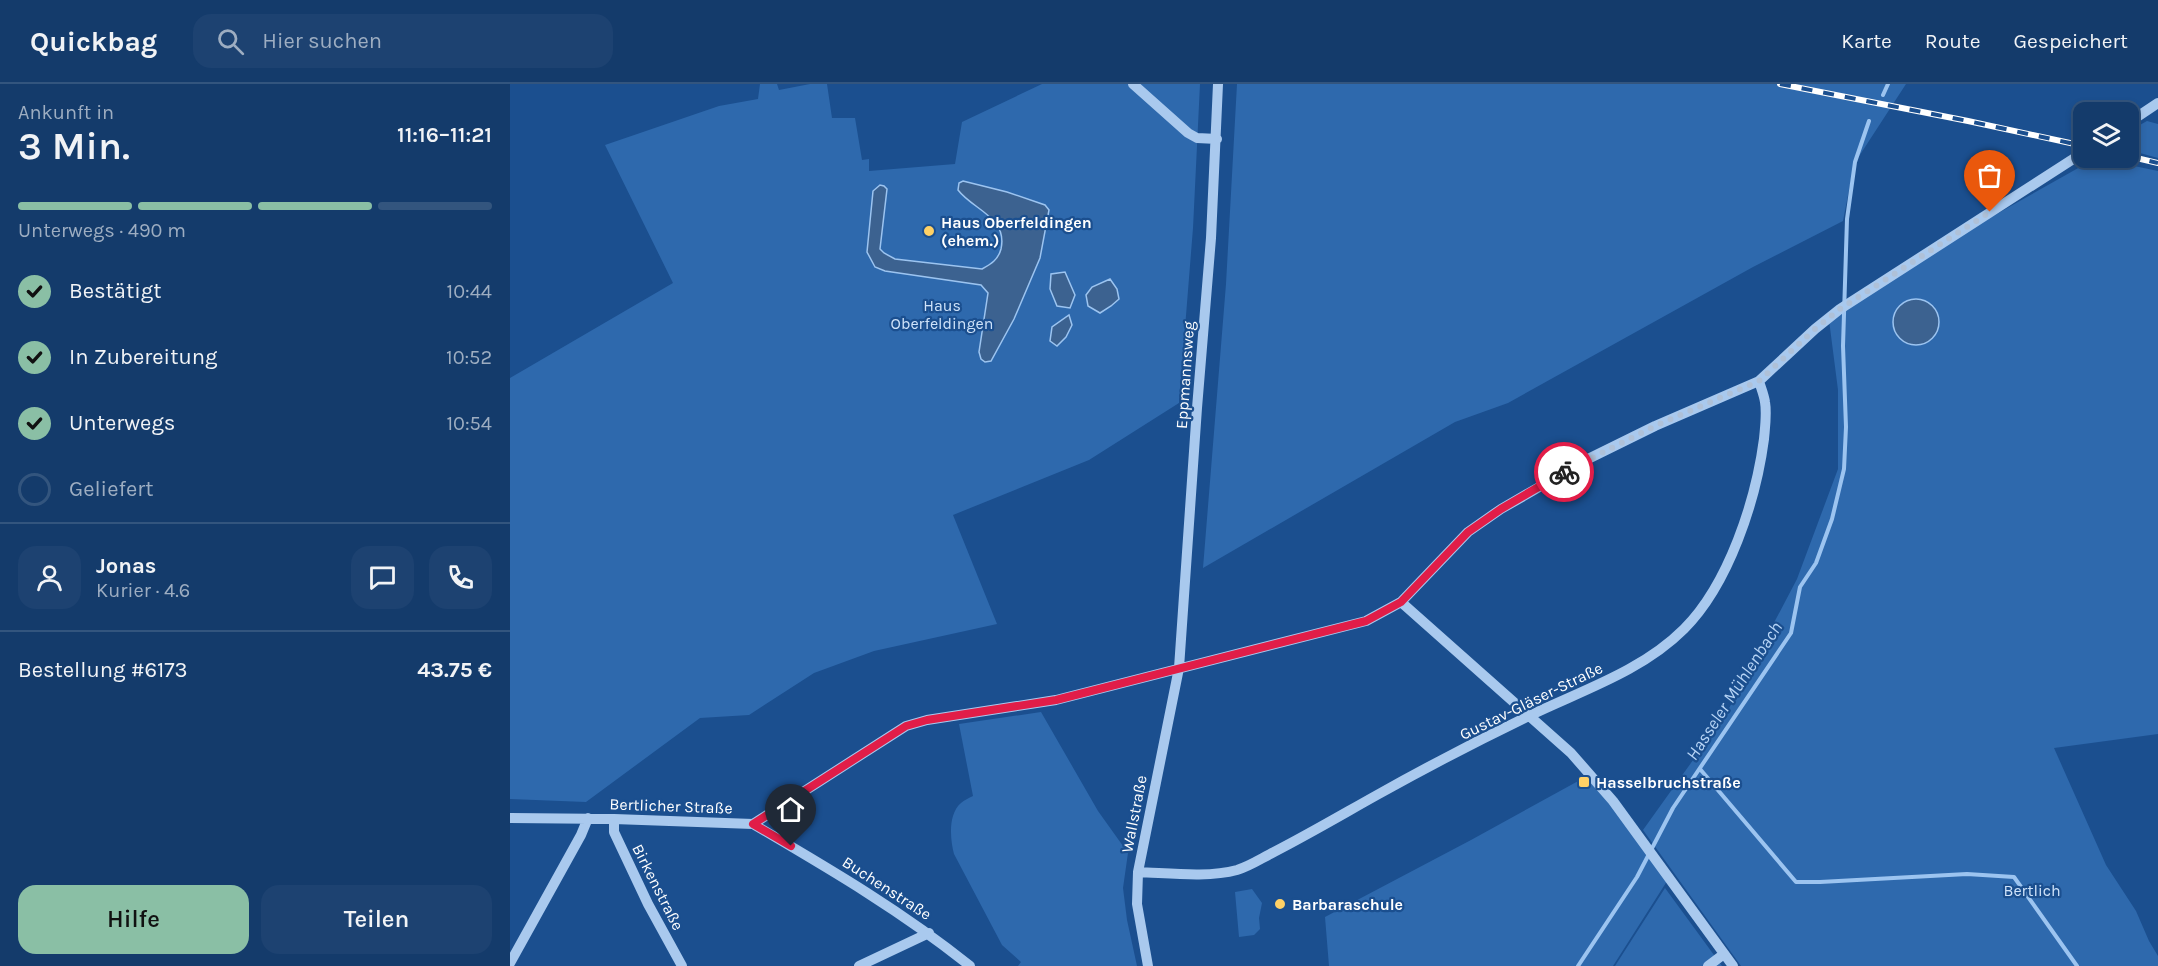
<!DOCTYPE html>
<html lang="de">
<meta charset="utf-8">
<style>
body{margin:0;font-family:Karla,sans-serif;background:#1d4271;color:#f1f3f6;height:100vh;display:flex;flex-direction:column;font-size:22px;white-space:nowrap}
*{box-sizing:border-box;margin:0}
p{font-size:20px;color:#9dadc1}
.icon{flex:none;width:33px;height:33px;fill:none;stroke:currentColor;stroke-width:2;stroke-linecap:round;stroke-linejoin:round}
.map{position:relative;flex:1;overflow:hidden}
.sheet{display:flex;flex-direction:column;background:#143b6b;width:510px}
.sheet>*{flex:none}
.fabs{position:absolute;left:1563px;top:18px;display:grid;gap:12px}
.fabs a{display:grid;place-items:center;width:66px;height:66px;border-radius:12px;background:#143b6b;box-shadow:0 3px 9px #0003,0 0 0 2px #33557e;font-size:30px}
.pin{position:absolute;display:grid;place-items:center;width:51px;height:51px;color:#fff;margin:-62px -26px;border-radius:50% 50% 50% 0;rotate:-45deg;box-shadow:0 0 6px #0007}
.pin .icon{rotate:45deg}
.courier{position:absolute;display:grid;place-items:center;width:60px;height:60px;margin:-30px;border:4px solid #e11d48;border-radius:50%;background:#fff;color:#222;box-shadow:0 2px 8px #0007}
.headline em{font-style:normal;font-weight:600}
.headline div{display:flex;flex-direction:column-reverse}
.headline{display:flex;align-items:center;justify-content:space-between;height:102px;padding:0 18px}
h1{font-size:39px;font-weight:600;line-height:45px}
.bar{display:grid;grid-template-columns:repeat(4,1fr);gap:9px 6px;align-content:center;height:72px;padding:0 18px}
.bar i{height:8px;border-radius:4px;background:#33557e}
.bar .on{background:#8abfa5}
.bar p{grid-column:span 4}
.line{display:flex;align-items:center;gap:15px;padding:0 18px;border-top:2px solid #33557e}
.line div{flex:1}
.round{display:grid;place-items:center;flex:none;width:63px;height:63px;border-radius:18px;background:#1d4271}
ol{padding:0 18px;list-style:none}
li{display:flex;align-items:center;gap:18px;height:66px}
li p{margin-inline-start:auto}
li .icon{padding:6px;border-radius:50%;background:#8abfa5;color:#111;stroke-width:4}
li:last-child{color:#9dadc1}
li i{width:33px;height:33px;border:3px solid #33557e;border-radius:50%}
.button{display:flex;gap:12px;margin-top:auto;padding:12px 18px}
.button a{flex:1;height:69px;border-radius:18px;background:#8abfa5;color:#111;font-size:24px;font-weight:600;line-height:69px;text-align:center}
.button a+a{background:#1d4271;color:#f1f3f6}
header{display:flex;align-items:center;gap:36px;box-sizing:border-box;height:84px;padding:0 30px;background:#143b6b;border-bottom:2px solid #33557e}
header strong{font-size:28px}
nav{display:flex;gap:33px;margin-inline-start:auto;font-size:21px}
.search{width:420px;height:54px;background:#1d4271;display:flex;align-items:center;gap:15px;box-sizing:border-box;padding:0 21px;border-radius:18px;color:#9dadc1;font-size:22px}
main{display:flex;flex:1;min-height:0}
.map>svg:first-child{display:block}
.green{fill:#2e69ad}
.water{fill:#3c6290;stroke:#9cc4f0;stroke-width:1.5}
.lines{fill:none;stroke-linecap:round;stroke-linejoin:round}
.stream{stroke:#9cc4f0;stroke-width:4}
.minor{stroke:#a9c9ee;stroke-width:10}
.rail-casing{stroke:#fff;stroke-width:6}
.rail{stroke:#1b4f8f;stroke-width:4;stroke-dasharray:11;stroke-linecap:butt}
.done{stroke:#afc1d8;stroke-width:6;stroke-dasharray:0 10.8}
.route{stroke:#e11d48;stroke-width:8}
.poi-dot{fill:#ffd166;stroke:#1b4f8f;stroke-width:2}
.labels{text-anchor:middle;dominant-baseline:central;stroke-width:4.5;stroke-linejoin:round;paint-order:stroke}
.poi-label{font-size:16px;font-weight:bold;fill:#fff;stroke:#1b4f8f;text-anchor:start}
.park-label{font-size:16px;fill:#cfe3fa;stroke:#1b4f8f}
.street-label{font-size:16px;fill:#fff;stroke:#1b4f8f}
.water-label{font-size:18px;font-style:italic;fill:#b5d3f5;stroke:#1b4f8f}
</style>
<header>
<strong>Quickbag</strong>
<div class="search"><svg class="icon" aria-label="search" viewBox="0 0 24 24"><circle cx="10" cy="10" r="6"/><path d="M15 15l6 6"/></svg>Hier suchen</div>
<nav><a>Karte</a><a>Route</a><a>Gespeichert</a></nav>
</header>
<main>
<section class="sheet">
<div class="headline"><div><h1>3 Min.</h1><p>Ankunft in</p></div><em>11:16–11:21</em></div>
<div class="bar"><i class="on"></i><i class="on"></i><i class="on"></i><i></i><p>Unterwegs · 490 m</p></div>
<ol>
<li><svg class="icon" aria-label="check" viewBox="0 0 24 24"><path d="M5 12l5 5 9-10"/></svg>Bestätigt<p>10:44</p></li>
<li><svg class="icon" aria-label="check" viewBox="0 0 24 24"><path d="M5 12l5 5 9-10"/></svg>In Zubereitung<p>10:52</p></li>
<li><svg class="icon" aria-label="check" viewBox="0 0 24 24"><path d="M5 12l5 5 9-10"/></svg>Unterwegs<p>10:54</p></li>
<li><i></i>Geliefert</li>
</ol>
<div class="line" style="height:108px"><a class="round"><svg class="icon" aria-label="person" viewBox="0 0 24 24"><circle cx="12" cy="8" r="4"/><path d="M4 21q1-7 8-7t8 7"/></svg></a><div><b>Jonas</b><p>Kurier · 4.6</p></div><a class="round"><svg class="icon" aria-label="chat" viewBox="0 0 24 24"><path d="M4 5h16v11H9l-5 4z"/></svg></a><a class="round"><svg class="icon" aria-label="phone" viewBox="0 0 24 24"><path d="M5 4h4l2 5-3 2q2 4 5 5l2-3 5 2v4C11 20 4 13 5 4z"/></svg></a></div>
<div class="line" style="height:78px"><div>Bestellung #6173</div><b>43.75 €</b></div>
<div class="button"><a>Hilfe</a><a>Teilen</a></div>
</section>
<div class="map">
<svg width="1648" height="882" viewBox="0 0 1648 882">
<rect width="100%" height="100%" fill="#1b4f8f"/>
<path class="green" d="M250,0H267L269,6L300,0H317L322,34H345L352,76L359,75V87L445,80L452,38L532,0H690L683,144L669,319L579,376L443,431L487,540L364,567L304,589L239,631L190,634L76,718L0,715V294L163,199L95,61L209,22L248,15Z
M727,0H1396L1344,80L1333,137L1243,183L998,319L945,338L693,484L716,200Z
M1637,37L1648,40V74L1619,66V47Z
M1586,74L1648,87V650L1544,664L1596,781L1626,827L1639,857L1648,872V882H1231L1133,746L1216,630L1287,495L1328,385V306L1319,236L1460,145Z
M531,628L588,727L618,769L613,804L617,836L627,882H508L511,878L492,861L444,770C440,755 438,730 451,719C454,716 459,714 463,712L449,640Z
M1081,690L1159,794L1103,882H819L815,833L961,756Z
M1155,804L1212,882H1105Z
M742,805L752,819L749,834L750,845L744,851L729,853L725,808Z"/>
<path class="water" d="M453,97L497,108L535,121L539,126L530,174L504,235L481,277L475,278L471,275L469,268L478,209L471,201L375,187L365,183L357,168L363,107L370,101L374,102L377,105L370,165L374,169L385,175L472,185C481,180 488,176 491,165C498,133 463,126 448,106L449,99Z
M555,188L565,211L560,224L547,222L540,205L541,190Z
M600,195L607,205L609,215L601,222L590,229L578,222L576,211L582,203Z
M1383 238a23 23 0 1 1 46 0a23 23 0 1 1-46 0Z
M559,231L562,241L556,253L547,262L540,257L542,243Z"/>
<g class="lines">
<path class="stream" d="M1373,11L1378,0
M1190,685L1286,798H1310L1457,790L1504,793L1567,882
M1068,882L1127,793L1163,724L1281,549L1290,503L1306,479L1322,435L1334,385L1336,343L1333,262L1337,135L1345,78L1359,37"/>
<path class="minor" d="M623,0L678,49L687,54L707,55
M1618,39L1648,19
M891,518L1061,669L1103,717L1223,882
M0,734L104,735L243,740L396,642L417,636L546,616L856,537L891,518L958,448L991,425L1078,375L1145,342L1249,297L1305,245L1330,225L1574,68
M104,735V748L138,820L172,882
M243,740C318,784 392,827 460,882
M628,788C658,789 698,794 727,786C740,782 752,774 764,768C799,750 833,730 867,711C917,683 969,656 1021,631C1073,606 1132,587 1174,545C1219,500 1246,416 1254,355C1255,343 1257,330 1255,318C1254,311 1251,304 1249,297
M0,879L71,751L78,734
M349,882L419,849
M638,882L627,820L628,788L669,584L687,324L701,154L708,0
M1198,882L1214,870"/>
<g class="rail-casing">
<path id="rail" d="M1270,0L1458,37L1574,62
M1618,72L1648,79"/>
</g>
<use href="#rail" class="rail"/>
</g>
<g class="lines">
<path class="done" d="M1054,388L1145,342L1249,297L1305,245L1330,225L1480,128"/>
<path class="route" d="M281,762L243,740L396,642L417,636L546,616L856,537L891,518L958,448L991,425L1054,388"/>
</g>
<g class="poi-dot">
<circle cx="419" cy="147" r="6"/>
<rect x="1068" y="692" width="12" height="12" rx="3"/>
<circle cx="770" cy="820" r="6"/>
</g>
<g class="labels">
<g class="poi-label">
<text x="431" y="138">Haus Oberfeldingen<tspan x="431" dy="18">(ehem.)</tspan></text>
<text x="1086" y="698">Hasselbruchstraße</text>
<text x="782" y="820">Barbaraschule</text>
</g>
<g class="park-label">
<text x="432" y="221">Haus<tspan x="432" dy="18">Oberfeldingen</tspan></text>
<text x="1522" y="806">Bertlich</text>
</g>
<g class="street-label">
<text transform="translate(675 291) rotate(-86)">Eppmannsweg</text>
<text transform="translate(1021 617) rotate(-26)">Gustav-Gläser-Straße</text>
<text transform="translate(161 722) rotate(2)">Bertlicher Straße</text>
<text transform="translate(624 730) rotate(-79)">Wallstraße</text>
<text transform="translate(148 803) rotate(63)">Birkenstraße</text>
<text transform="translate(377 804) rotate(33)">Buchenstraße</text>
</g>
<g class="water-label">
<text transform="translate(1224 607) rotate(-57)">Hasseler Mühlenbach</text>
</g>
</g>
</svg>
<div class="fabs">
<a><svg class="icon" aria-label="layers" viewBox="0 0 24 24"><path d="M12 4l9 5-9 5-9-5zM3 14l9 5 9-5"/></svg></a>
</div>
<div class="pin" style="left:1480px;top:128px;background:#ea580c"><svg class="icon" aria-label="bag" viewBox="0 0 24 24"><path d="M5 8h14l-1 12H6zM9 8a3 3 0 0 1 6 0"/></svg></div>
<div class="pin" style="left:281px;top:762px;background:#1f2937"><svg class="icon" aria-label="home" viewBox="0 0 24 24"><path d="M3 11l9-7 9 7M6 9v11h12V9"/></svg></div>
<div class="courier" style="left:1054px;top:388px"><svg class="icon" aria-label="bike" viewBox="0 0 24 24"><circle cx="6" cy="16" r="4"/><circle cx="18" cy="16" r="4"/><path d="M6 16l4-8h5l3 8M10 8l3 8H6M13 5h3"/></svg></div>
</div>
</main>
